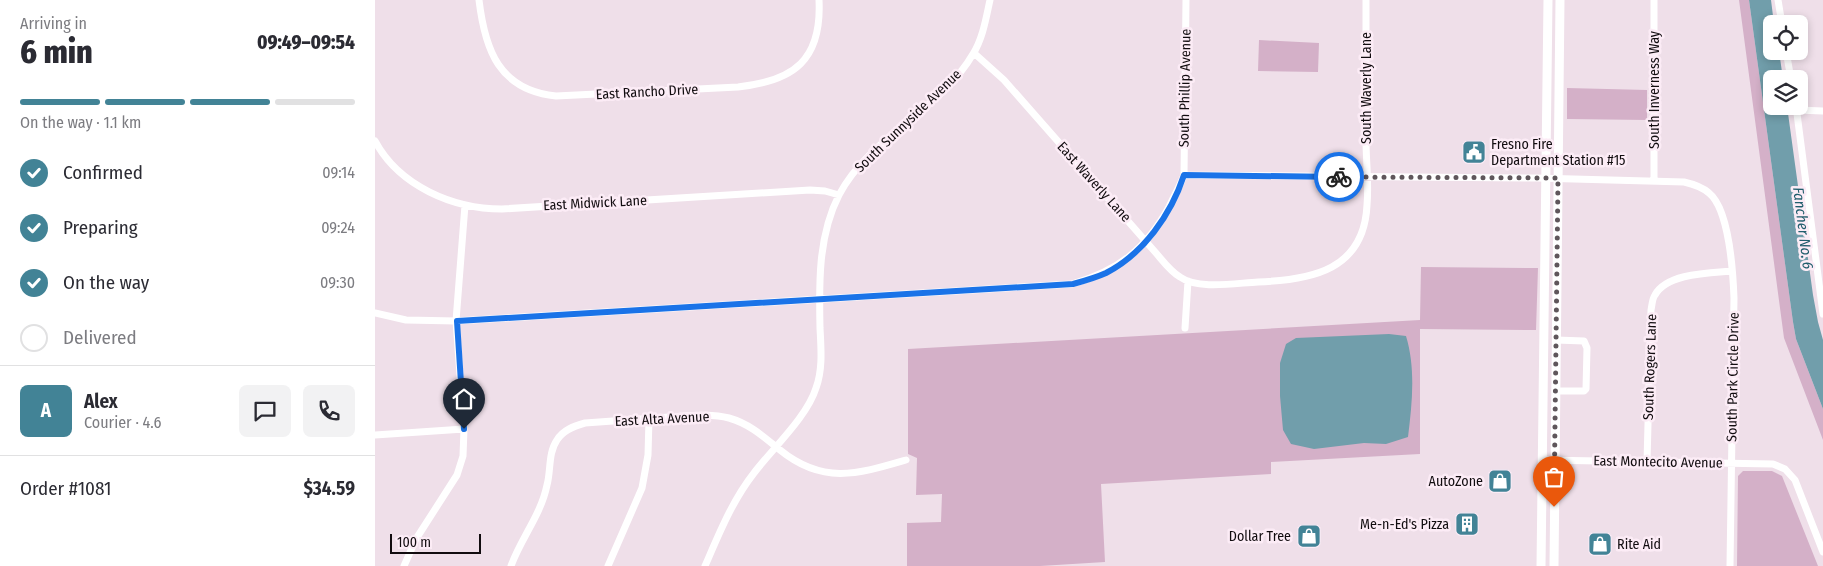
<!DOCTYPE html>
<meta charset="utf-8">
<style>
body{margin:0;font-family:"Fira Sans Condensed",sans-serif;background:#f2f2f3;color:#2b2b33;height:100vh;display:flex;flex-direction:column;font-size:19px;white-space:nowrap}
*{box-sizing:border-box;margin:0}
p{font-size:16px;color:#7c7c81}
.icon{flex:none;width:28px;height:28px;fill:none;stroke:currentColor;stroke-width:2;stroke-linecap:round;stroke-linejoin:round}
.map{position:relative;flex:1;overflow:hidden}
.drawer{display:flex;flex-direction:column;background:#fff;width:375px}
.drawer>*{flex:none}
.buttons{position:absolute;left:1388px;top:15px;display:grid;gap:10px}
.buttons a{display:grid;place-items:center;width:45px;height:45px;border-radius:8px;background:#fff;box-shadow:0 2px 8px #0003;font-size:25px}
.scale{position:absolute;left:15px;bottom:12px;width:91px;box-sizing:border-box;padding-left:5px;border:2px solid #110c0f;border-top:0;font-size:14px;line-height:18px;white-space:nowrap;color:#110c0f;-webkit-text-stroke:4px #fcecf6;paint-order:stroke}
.pin{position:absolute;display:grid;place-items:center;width:42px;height:42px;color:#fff;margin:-51px -21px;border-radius:50% 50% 50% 0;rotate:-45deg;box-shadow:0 0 5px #0007}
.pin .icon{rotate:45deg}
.courier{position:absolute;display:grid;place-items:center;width:50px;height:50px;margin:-25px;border:4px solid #1a73e8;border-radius:50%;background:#fff;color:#222;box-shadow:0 1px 6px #0007}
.headline em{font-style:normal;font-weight:800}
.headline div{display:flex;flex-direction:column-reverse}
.headline{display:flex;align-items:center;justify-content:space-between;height:85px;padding:0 20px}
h1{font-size:32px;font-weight:800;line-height:38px}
.bar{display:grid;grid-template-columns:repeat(4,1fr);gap:8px 5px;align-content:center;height:60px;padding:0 20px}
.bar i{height:6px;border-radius:4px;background:#e1e1e2}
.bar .active{background:#428396}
.bar p{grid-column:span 4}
.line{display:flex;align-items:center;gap:12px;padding:0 20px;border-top:1px solid #e1e1e2}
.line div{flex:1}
.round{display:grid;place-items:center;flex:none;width:52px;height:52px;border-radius:8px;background:#f2f2f3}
ol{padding:0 20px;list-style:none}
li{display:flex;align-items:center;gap:15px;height:55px}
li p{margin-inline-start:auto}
li .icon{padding:5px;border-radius:50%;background:#428396;color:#fff;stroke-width:4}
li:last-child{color:#7c7c81}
li i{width:28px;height:28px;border:2px solid #e1e1e2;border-radius:50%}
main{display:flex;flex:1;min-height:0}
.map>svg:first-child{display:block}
.green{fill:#d4b0c8}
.water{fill:#719eab}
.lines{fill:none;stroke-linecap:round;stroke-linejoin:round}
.minor{stroke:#fff;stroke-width:7}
.major{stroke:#fff;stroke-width:9}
.done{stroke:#5f565b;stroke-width:5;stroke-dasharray:0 9}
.route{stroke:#1a73e8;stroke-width:6}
.labels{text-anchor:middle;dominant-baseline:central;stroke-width:5;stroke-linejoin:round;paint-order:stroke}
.street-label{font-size:14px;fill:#110c0f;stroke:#fcecf6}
.poi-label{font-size:14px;fill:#110c0f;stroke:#fcecf6;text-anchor:end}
.water-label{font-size:15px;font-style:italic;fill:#215e6d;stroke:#fcecf6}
</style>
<main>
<section class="drawer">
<div class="headline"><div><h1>6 min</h1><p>Arriving in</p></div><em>09:49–09:54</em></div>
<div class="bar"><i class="active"></i><i class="active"></i><i class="active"></i><i></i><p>On the way · 1.1 km</p></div>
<ol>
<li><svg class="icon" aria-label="check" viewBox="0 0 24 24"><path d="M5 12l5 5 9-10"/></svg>Confirmed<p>09:14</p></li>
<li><svg class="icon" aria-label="check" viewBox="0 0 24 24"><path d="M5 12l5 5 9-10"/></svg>Preparing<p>09:24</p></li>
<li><svg class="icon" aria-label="check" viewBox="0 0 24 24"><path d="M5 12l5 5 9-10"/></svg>On the way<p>09:30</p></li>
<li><i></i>Delivered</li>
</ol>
<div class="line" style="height:90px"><b class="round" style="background:#428396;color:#fff">A</b><div><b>Alex</b><p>Courier · 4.6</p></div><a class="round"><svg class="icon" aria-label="chat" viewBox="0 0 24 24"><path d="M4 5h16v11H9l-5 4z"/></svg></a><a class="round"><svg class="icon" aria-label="phone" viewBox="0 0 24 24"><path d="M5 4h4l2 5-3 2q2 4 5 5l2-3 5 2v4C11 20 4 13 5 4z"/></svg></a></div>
<div class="line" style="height:65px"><div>Order #1081</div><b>$34.59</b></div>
</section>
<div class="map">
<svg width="1448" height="566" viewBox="0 0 1448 566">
<rect width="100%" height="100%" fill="#efdfe9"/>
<path class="green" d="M1364,0H1374L1418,322L1421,339L1448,409V440L1409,338Z
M884,40L944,43L943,72L883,71Z
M1192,88L1272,90V120L1192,119Z
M1046,267L1163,268L1161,330L1045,329V454L896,462V474L726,484L730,562L665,566H532V523L566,522L567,494L541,495L542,458L533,454V349L1045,320Z
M1368,471H1397L1407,476L1443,566H1362L1363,476Z"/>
<path class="water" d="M1374,0H1396L1399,24H1396V51H1404L1408,79H1396V106H1412L1438,295L1443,322L1448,340V409L1421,339L1418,322Z
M1014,334L1031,336C1041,369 1037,404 1033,437L1011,444L989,443L939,449L916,444L908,430L905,396V363L911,344L921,338Z"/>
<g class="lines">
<path class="minor" d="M104,0C110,50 124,90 181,96L363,87C419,81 447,60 444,0
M1403,0L1407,24
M1411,51L1416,79
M599,53L629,80L781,253C788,261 795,271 805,277C823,290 861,283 883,282C937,280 989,270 992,205C994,183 991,162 991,140C991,93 991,47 991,0
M1421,106L1448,314
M1422,110L1448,111
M0,141C24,186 78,209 127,209L435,190L450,191L464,195
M809,175L811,0
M1279,180V0
M0,313L31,320L81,321L697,284C743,271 771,249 794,207C799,196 805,186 809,175L1162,178L1309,182C1318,184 1327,187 1334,193C1354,209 1358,272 1359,298L1355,566
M810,328L813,281
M1180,391H1209L1211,389L1212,348L1209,341L1181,340
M0,435L89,429
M1167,460L1398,464L1410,469L1420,480L1448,552
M1272,462L1276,310C1277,306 1277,299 1280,295C1292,273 1335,273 1357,271
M29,566L41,539L82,475L88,456L89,429L81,321L90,205
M136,566C146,538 166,515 172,485C176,471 173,453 182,440C188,430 199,426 210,423C238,421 266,419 294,417C314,416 335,413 354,418C375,424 389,437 405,450C448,485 483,474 531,460
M233,566L267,488L273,455L274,419
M330,566C344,534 357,501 379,473C398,448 432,417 441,388C448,369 446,348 445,328C444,284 443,236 464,195C495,136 565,111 598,54C608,38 611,18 615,0"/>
<path class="major" d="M1166,566L1173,0
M1179,566L1185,0"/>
</g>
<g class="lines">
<path class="done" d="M964,177L1183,178L1179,507"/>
<path class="route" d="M89,429L82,321L698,284C709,281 720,278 731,273C768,254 796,215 809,175L964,177"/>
</g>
<defs>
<g id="civic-square" transform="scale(1.25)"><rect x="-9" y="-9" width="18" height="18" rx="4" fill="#428396" stroke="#fcecf6"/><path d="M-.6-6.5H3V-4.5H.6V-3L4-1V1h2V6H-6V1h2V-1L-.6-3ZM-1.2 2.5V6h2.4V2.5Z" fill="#fff"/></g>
<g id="shop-square" transform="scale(1.25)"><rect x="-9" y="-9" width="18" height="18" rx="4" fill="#428396" stroke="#fcecf6"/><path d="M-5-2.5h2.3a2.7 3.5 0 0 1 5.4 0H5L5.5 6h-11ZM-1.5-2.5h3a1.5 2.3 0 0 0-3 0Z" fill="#fff"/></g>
<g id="building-square" transform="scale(1.25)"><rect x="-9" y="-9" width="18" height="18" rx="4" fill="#428396" stroke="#fcecf6"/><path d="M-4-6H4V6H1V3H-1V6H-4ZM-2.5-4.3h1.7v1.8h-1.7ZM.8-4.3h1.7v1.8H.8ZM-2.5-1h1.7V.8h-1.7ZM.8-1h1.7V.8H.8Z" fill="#fff"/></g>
</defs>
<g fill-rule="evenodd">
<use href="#civic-square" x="1099" y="152"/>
<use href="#shop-square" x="1125" y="481"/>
<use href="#building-square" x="1092" y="524"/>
<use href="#shop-square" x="934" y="536"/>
<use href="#shop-square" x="1225" y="544"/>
</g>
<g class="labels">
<g class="street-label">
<text transform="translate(810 88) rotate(-89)">South Phillip Avenue</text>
<text transform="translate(991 88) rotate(-90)">South Waverly Lane</text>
<text transform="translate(1279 90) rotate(-90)">South Inverness Way</text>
<text transform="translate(272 92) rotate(-3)">East Rancho Drive</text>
<text transform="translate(533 121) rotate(-44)">South Sunnyside Avenue</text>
<text transform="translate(719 182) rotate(48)">East Waverly Lane</text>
<text transform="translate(220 203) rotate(-3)">East Midwick Lane</text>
<text transform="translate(1275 367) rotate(-88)">South Rogers Lane</text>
<text transform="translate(1358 377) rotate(-89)">South Park Circle Drive</text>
<text transform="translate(287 419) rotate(-3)">East Alta Avenue</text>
<text transform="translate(1283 462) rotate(1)">East Montecito Avenue</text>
</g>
<g class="poi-label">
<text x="1116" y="144" text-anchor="start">Fresno Fire<tspan x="1116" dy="16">Department Station #15</tspan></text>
<text x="1108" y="481">AutoZone</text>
<text x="1074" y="524">Me-n-Ed's Pizza</text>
<text x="916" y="536">Dollar Tree</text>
<text x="1242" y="544" text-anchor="start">Rite Aid</text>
</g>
<g class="water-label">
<text transform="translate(1428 228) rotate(83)">Fancher No. 6</text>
</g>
</g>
</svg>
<div class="buttons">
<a><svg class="icon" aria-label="locate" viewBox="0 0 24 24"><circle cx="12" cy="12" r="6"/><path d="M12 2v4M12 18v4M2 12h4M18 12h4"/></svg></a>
<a><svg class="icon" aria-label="layers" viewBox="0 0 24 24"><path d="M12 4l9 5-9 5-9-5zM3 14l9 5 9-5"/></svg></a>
</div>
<div class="scale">100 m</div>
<div class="pin" style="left:1179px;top:507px;background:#ea580c"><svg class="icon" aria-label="bag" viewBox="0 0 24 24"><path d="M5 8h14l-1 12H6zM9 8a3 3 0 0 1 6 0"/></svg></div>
<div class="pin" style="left:89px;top:429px;background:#1f2937"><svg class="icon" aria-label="home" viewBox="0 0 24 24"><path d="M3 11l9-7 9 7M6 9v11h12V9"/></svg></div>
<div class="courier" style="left:964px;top:177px"><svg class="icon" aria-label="bike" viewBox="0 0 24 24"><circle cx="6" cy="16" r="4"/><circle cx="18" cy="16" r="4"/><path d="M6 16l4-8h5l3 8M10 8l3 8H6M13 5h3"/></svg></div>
</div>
</main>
